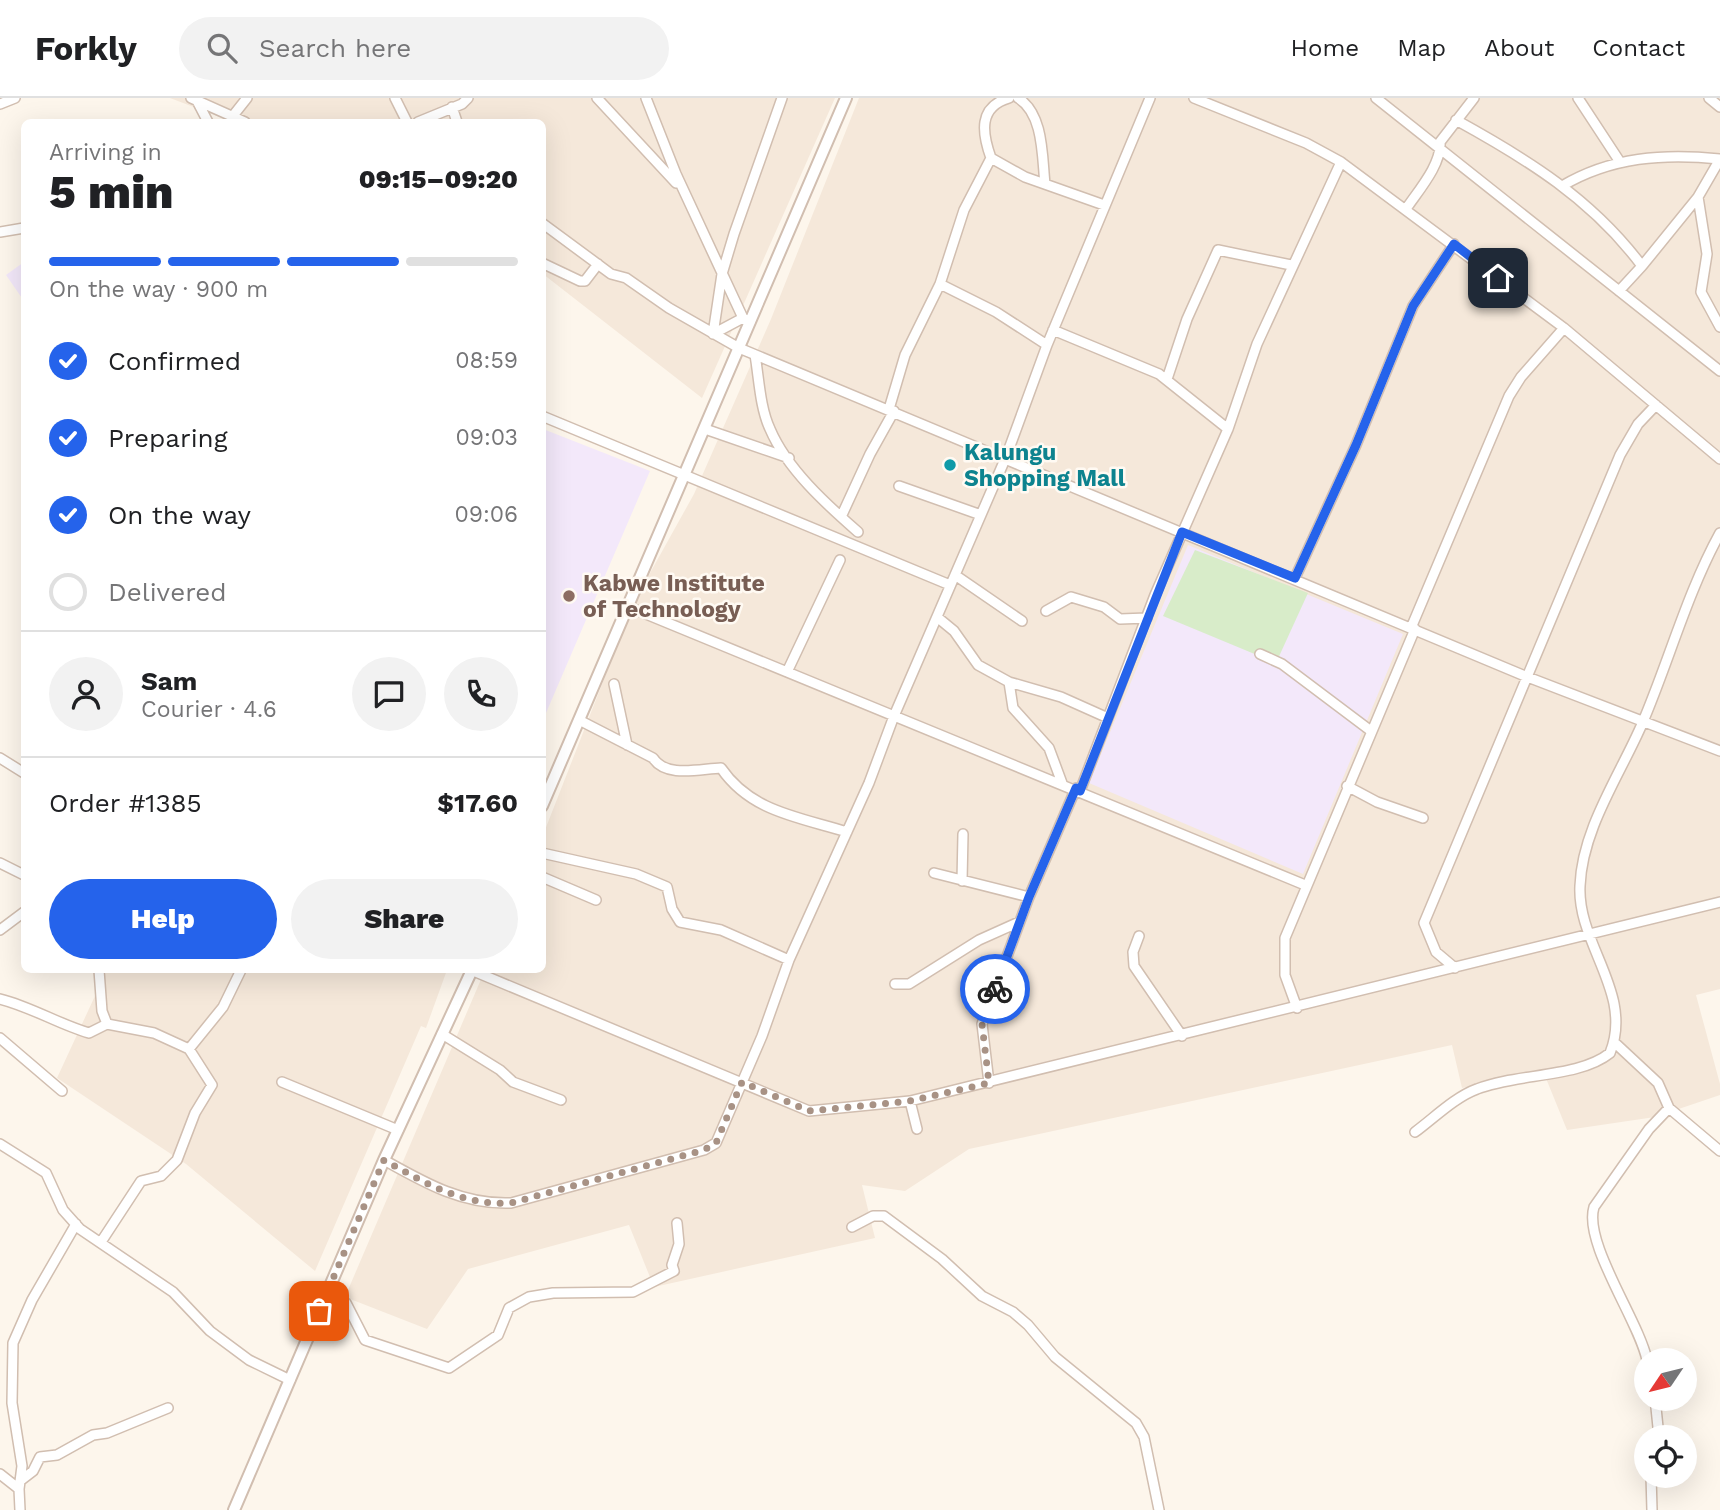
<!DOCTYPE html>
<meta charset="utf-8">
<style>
body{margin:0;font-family:"Work Sans",sans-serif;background:#f2f2f2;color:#202124;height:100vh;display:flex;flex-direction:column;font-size:26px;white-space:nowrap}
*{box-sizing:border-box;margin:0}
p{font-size:23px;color:#757577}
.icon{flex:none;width:38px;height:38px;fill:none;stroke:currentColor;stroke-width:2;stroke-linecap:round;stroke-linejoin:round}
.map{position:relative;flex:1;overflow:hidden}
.sheet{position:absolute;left:21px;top:21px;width:525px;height:854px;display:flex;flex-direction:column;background:#fff;border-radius:10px;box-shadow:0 7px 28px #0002}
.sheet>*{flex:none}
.needle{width:46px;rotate:235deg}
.tools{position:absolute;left:1634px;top:1250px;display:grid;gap:14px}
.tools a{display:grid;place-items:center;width:63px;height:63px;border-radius:50%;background:#fff;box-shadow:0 7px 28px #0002;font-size:35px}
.pin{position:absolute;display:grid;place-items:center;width:60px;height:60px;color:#fff;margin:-30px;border-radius:14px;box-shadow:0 4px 10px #0006}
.courier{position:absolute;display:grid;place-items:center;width:70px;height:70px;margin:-35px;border:5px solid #2563eb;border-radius:50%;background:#fff;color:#222;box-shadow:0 2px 9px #0007}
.headline em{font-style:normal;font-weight:800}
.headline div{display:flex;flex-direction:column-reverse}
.headline{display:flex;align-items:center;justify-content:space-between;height:119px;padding:0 28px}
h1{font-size:46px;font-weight:800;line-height:52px}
.bar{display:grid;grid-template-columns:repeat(4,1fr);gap:10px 7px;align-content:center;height:84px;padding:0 28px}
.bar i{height:9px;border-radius:5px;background:#e0e0e0}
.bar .active{background:#2563eb}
.bar p{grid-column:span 4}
.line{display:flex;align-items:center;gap:18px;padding:0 28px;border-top:2px solid #e0e0e0}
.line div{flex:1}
.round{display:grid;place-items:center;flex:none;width:74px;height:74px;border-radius:37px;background:#f2f2f2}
ol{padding:0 28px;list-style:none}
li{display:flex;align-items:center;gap:21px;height:77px}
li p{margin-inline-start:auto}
li .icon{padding:7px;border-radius:50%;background:#2563eb;color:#fff;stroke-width:4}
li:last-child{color:#757577}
li i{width:38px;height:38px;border:4px solid #e0e0e0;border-radius:50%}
.button{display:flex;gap:14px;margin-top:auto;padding:14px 28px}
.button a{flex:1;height:80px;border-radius:42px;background:#2563eb;color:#fff;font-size:28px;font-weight:800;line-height:80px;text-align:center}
.button a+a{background:#f2f2f2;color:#202124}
header{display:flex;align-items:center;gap:42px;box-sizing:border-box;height:98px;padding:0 35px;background:#fff;border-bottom:2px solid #e0e0e0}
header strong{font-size:33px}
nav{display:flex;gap:38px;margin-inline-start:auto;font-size:24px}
.search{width:490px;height:63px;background:#f2f2f2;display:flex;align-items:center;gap:18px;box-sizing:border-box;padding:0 24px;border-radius:38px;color:#757577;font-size:26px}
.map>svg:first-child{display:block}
.residential{fill:#f5e8da}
.education{fill:#f3e8fa}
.green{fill:#d8ecc9}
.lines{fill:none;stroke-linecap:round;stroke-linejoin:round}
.minor-casing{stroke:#d1beb0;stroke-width:12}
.tertiary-casing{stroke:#d1beb0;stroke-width:14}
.minor{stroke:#fff;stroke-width:9}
.tertiary{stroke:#fff;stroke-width:10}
.done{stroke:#a89285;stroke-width:7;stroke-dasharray:0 12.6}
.route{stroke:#2563eb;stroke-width:9}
.culture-dot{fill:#0f9aa8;stroke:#fffaf3;stroke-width:2.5}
.education-dot{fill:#8d6e63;stroke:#fffaf3;stroke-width:2.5}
.labels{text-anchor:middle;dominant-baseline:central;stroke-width:5;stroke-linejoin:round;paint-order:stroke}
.culture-label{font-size:23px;font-weight:bold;fill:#0d838f;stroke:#fffaf3;text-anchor:start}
.education-label{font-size:23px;font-weight:bold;fill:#785e54;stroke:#fffaf3;text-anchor:start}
</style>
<header>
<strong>Forkly</strong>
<div class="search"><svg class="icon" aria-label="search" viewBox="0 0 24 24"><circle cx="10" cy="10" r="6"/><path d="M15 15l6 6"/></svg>Search here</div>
<nav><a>Home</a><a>Map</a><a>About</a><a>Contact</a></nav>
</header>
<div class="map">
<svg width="1720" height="1412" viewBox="0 0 1720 1412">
<rect width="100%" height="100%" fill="#fdf6ec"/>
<path class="residential" d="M170,0H835L702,300L543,176L542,24H233Z
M859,0H1720V891L1696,897L1720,986V997L1655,1019L1567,1032L1543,973L1462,990L1452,947L969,1051L905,1093L862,1087L875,1140L654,1189L629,1127L468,1171L427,1231L345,1199L485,872H542L543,737L635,502L694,396L771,221Z
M107,872H447L426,930L421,928L315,1173L186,1066L57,980Z"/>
<path class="education" d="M24,164V203L6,177Z
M543,331L650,373L543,622Z
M1188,447L1403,536L1303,776L1089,685Z"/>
<path class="green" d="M1195,452L1308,495L1276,565L1163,518Z"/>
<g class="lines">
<g class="minor-casing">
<path id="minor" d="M191,0L245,24
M395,0L407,24
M597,0L676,85
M646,0L676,76L736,205L743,220L750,224
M1009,0C978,9 982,35 991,60L1025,79L1104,107
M1018,0C1044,16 1042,59 1045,86
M1194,0L1306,45L1341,64L1564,230L1720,361
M1376,0L1720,273
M1578,0L1620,64
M1709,0L1720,9
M196,1L208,24
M0,6L15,0
M452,9L457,24
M232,19L247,0
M1456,22C1527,61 1592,101 1642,168L1619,193
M418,24L462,6L468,0
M1562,88C1611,59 1664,55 1720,61
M1698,99L1707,156L1701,194L1720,229
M1406,111C1418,93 1442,66 1440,44L1474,0
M542,125L611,176L626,180L669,210L739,250L1525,578L1720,653
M0,134L24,130
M542,165L580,183H585L598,166
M1642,168L1698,99L1720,61
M940,186L996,214L1047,247
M1053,232L1159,276L1228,331
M713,236L722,176L734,136L782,0
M713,236L743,220
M755,257C759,280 760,310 770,331C787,371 826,406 858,434
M1167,281L1187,221L1218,152L1291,167
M889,311L905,257L940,186L964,112L991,60
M542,318L950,487
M705,331L789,360
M899,388L981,417
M841,419L870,356L894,313
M955,477L1022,523
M1295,480L1356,347L1413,208L1454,146
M629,509L1305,787
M1046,513L1071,499L1104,509L1120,521L1147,520
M937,519L954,533L978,567L1009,584L1013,610L1049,650L1062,685
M1411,530L1509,298L1521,279L1564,230
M1260,556L1282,566L1371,633
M787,574L840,462
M1009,584L1061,599L1108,620
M614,586L627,647
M579,622L653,660C666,680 699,671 721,670C751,714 799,719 847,734
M0,660L24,675
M1347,688L1377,704L1423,720
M1080,693L1155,497L1228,331L1257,246L1341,64
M542,755L636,776L667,789L672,811L680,824L721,832L789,862
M0,765L24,777
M934,775L1029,799
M542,779L596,802
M962,783L963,736
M0,832L24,814
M1139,838L1133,854L1134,868L1182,938
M1455,870L1436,854L1424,825L1620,357L1638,326L1656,307
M99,872L102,913L107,926L154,935L189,951
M471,872L809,1013L910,1003L1720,804
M895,886H909L979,842L1019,824
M0,901C32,909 58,926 89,935L107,926
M1297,910L1285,877V840L1415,531
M442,936L500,972L513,984L561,1002
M0,940L62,993
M1614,944L1658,985L1669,1010L1720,1053
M282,984L398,1032
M989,985L982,926L1029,799L1076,690
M910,1003L917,1031
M1415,1034C1434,1020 1455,999 1477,991C1517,975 1579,980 1610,955C1634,895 1577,846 1580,788C1582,731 1620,677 1642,626C1669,563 1687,495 1720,435
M0,1046L46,1075L63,1112L80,1131L173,1194L210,1233L249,1262L290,1282
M384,1062C425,1085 463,1107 511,1105L704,1052L716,1045L762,938L789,862L869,685L894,618L1006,359L1047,247L1150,0
M852,1129L873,1118H884L942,1161L982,1198L1013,1214L1028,1227L1055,1259L1136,1325L1144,1339L1159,1412
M101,1144L141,1083L161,1078L177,1062L195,1015L212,987L189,951L223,909L241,872
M328,1190L346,1205L365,1242L449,1270L498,1237L509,1210L529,1199L553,1195L633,1194L674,1173L672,1167L679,1146L677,1125
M1647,1262C1639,1223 1583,1145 1594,1109L1649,1031L1669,1010
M1655,1300L1659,1339
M0,1376L19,1391L20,1412
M1651,1377L1652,1412
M20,1383L33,1373L40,1359L57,1357L93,1337L107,1335L168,1310
M19,1391L22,1368L12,1305L13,1245L32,1202L76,1126"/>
</g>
<g class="tertiary-casing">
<path id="tertiary" d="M542,708L846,0
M234,1412L384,1062L472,872"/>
</g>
<use href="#minor" class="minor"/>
<use href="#tertiary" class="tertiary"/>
</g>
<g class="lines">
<path class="done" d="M319,1213L384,1062C425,1085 463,1108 511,1105L704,1052L716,1045L742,984L809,1013L910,1003L989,985L982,926L995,891"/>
<path class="route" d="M995,891L1029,799L1076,690L1080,693L1182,434L1295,480L1356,347L1413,208L1454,146L1498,180"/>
</g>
<circle class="culture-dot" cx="950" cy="367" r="7"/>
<circle class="education-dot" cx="569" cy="498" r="7"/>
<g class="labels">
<g class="culture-label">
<text x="964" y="354">Kalungu<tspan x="964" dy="26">Shopping Mall</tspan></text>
</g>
<g class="education-label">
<text x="583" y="485">Kabwe Institute<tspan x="583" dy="26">of Technology</tspan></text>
</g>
</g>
</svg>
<div class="tools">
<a><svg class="needle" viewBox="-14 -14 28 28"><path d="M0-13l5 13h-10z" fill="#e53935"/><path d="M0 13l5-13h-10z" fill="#757577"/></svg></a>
<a><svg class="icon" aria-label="locate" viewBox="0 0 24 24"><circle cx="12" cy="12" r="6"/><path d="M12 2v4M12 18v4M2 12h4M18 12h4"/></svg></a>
</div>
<div class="pin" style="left:319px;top:1213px;background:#ea580c"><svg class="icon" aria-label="bag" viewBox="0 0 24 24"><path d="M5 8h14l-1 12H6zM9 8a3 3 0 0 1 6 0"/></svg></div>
<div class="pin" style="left:1498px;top:180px;background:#1f2937"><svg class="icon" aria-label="home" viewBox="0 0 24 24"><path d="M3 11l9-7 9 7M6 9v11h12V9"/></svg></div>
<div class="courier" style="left:995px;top:891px"><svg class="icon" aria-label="bike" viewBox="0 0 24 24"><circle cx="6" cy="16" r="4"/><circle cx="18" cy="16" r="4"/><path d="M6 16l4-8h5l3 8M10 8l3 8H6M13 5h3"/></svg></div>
<section class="sheet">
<div class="headline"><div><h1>5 min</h1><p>Arriving in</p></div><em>09:15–09:20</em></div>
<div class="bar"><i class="active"></i><i class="active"></i><i class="active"></i><i></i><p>On the way · 900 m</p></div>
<ol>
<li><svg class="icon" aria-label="check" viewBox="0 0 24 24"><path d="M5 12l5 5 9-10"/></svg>Confirmed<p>08:59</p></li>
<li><svg class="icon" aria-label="check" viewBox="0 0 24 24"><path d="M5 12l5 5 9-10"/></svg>Preparing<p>09:03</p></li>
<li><svg class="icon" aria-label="check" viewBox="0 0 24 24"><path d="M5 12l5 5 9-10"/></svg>On the way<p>09:06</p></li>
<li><i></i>Delivered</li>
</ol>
<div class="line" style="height:126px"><a class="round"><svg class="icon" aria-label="person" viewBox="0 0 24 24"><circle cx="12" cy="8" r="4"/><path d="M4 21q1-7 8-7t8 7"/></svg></a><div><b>Sam</b><p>Courier · 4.6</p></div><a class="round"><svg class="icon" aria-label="chat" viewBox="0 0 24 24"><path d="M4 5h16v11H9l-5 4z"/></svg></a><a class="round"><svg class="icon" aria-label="phone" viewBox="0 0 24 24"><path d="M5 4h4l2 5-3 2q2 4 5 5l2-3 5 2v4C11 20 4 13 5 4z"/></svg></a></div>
<div class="line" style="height:91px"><div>Order #1385</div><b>$17.60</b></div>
<div class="button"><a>Help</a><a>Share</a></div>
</section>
</div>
